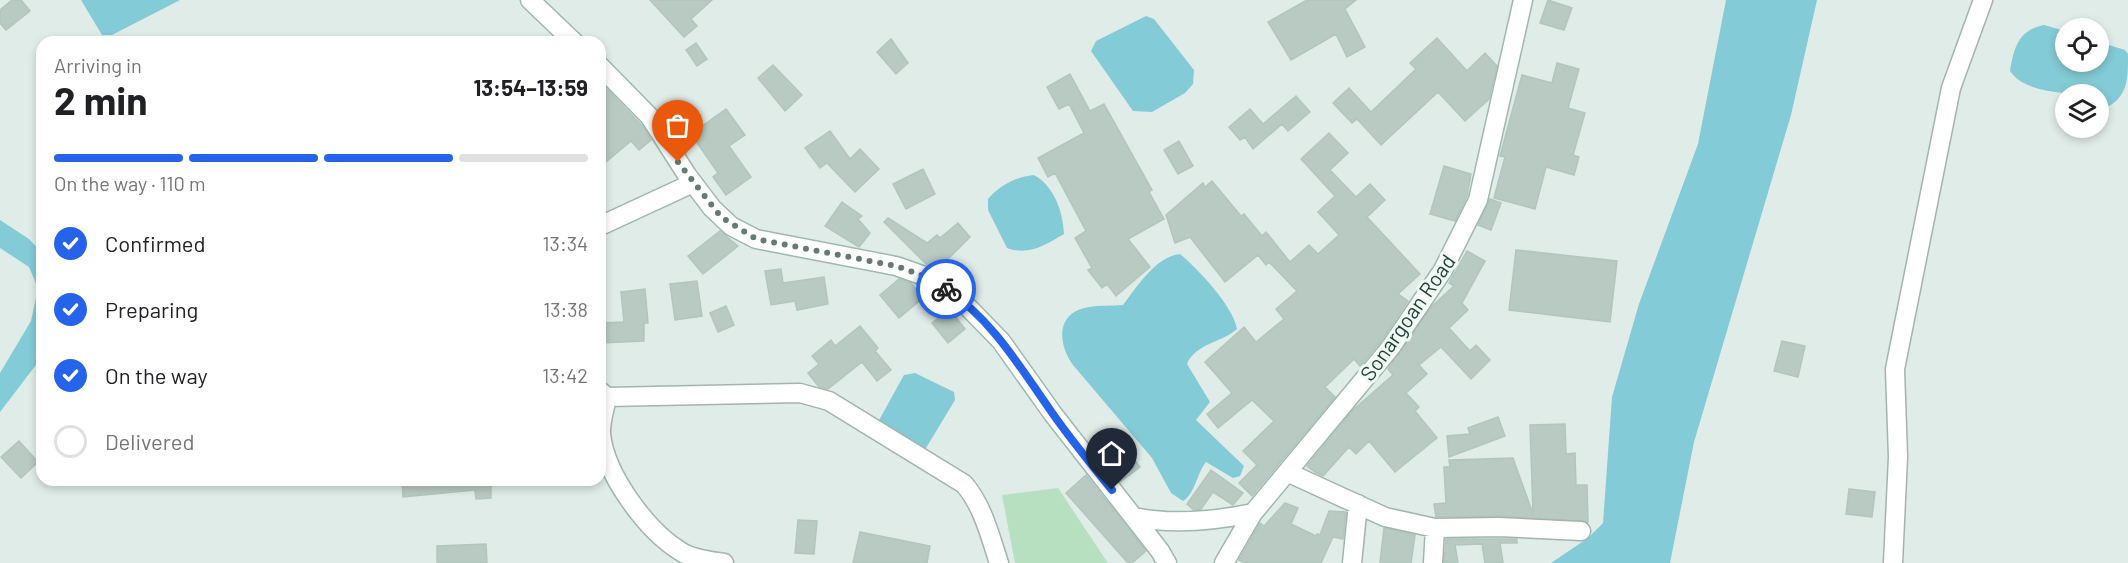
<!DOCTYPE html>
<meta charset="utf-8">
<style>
body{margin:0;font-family:Barlow,sans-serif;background:#f2f2f2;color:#202124;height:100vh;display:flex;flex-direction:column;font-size:22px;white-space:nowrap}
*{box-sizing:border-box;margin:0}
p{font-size:20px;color:#757577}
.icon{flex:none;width:33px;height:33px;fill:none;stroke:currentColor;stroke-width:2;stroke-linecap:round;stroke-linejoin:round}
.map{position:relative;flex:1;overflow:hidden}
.panel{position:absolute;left:36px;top:36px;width:570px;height:450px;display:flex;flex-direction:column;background:#fff;border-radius:18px;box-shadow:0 3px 9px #0003}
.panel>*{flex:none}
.controls{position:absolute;left:2055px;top:18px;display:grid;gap:12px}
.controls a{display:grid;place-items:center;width:54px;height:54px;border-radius:50%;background:#fff;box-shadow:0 3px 9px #0003;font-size:30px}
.pin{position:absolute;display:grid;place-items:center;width:51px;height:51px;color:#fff;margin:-62px -26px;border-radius:50% 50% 50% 0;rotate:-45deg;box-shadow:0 0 6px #0007}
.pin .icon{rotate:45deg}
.courier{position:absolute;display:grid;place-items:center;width:60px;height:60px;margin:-30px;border:4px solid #2563eb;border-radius:50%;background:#fff;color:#222;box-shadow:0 2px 8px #0007}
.head em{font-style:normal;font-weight:700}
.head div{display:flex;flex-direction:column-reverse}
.head{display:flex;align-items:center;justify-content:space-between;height:102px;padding:0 18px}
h1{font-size:39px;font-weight:700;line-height:45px}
.bar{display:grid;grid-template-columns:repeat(4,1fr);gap:9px 6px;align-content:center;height:72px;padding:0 18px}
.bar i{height:8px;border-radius:4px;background:#e0e0e0}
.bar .current{background:#2563eb}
.bar p{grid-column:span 4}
ol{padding:0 18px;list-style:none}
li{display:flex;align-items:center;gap:18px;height:66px}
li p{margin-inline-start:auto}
li .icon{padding:6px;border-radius:50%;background:#2563eb;color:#fff;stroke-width:4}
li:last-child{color:#757577}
li i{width:33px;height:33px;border:3px solid #e0e0e0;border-radius:50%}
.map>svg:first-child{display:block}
.green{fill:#b7e0c1}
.water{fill:#83cbd6}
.building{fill:#b8cac2;stroke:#b2c6be;stroke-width:1.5}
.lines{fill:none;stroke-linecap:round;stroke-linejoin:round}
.street-casing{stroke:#a2b4ae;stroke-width:21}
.secondary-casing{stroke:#9db9af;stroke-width:21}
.street{stroke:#fff;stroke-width:18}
.secondary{stroke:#fff;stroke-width:18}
.done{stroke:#637b73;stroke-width:6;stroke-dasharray:0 10.8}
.route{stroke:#2563eb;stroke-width:8}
.labels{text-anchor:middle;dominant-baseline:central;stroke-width:6;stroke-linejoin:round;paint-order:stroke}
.street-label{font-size:21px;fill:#1f3e35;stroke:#f1f9f5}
</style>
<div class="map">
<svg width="2128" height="563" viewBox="0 0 2128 563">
<rect width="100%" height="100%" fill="#e0ece7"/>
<path class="green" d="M1058,488L1108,563H1015L1002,495Z"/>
<path class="water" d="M81,0H180L112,35H102Z
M1726,0H1817L1791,115L1694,442L1670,563H1551L1588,538L1603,523L1612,397L1639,304L1698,144Z
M1146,16L1154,19L1194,70L1193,84L1185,93L1152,112L1133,111L1091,51L1096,41Z
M2044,25L2065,31L2066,62H2098L2099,42L2125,50L2128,54C2128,81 2128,97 2104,109L2099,107L2098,94C2074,94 2026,95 2010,71C2014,48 2018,30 2044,25Z
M1034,175C1054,186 1063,211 1064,234C1045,245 1029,256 1007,248L988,210V199C1000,185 1016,177 1034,175Z
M0,220L29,239L42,253V357L0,412V373L31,321L38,288L29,267L0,248Z
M1180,254C1198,269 1233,306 1237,329C1221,343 1196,343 1187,364L1210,402L1196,420L1244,466L1240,476L1233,478L1206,462C1197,473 1195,494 1183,501L1171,493L1152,458L1073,365C1057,343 1056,312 1089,307C1100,305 1112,306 1123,305C1137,287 1155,257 1180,254Z
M915,373L954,392L955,400L926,448H922L878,422L904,375Z"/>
<path class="building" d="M12,0H21L30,11L6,30L0,23V10Z
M650,0H712L691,19L697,26L684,37Z
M1307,0H1356L1345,9L1365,47L1347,57L1336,34L1291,60L1268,22Z
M1548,0L1572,8L1564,30L1540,23Z
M1437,38L1467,71L1485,53L1497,66L1489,99L1465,121L1438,92L1381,145L1357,119L1352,123L1333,103L1349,88L1371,112L1416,69L1410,63Z
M891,39L908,63L896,74L877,52Z
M696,43L707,59L697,66L686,50Z
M1557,63L1579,69L1568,108L1585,113L1573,155L1579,157L1574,175L1546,167L1535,209L1494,198L1505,157L1500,156L1522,75L1552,83Z
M773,65L802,95L785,111L758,78Z
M1070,74L1090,111L1104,104L1152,190L1149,192L1164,219L1128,239L1150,267L1116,296L1107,284L1102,288L1088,270L1092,268L1075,238L1086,231L1055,173L1048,177L1038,158L1084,133L1069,104L1059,109L1047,87Z
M600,82L644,128L651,140L639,150L631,141L600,167Z
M1296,96L1310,112L1288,131L1282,124L1253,149L1245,137L1240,140L1229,127L1250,109L1263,124Z
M726,109L745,135L729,146L751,177L726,195L713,177L718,173L691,134Z
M830,131L850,159L860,149L879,169L855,192L827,163L820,168L805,148Z
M1329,133L1348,153L1330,170L1356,197L1370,184L1385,200L1367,217L1420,274L1398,294L1408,301L1382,340L1360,366L1354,359L1325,387L1335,397L1252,496L1239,483L1257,465L1243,451L1274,421L1252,400L1218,428L1207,414L1232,393L1205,362L1244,327L1256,342L1284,319L1276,309L1297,291L1269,262L1266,265L1258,255L1225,282L1190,237L1175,243L1166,215L1203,183L1205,187L1212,181L1241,216L1244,214L1262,236L1266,232L1290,262L1309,245L1318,254L1339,235L1318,212L1335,196L1301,159Z
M1179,141L1193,166L1178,174L1164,150Z
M1444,166L1471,174L1467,196L1455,221L1430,214Z
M923,169L935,194L906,209L893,184Z
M1490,199L1501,203L1491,230L1478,225Z
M842,202L862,216L858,219L870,233L859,247L825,226Z
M888,218L927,243L937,235L940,238L958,223L970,237L946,261L955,272L949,277L927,265L884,222Z
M720,231L738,246L703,274L688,256Z
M1516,250L1617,261L1610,322L1509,310Z
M1467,251L1485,261L1462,303L1468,310L1449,328L1470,351L1476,345L1490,360L1471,379L1441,347L1419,365L1427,374L1406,393L1419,407L1415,411L1437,438L1395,472L1369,441L1356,454L1349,447L1323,476L1315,472L1307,466L1353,410L1393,375L1388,369L1431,307L1454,286L1449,283Z
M781,269L783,283L824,277L828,304L797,310L795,301L771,305L765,271Z
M899,279L911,283L923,298L899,318L880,295Z
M697,281L702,316L675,320L670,284Z
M645,289L648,323H644V341L600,343V323L624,322L621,292Z
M726,306L734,325L718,332L710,313Z
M949,309L965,329L948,343L932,323Z
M860,326L878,348L875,351L891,370L877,381L862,362L828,389L819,387L808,373L819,364L812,356L831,340L835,346Z
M1782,341L1805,346L1798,377L1774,371Z
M1498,417L1505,436L1449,457L1447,436L1470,434L1468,428Z
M1565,424L1566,454L1575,453L1576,485H1587L1588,522L1500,516L1436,517L1434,504L1446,503L1444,467H1450L1449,460L1513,458L1533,514L1530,425Z
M19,441L38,462L21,478L1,457Z
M1124,445L1140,467L1120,482L1103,460Z
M1211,470L1243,493L1233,505L1213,492L1201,509L1194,510L1187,504Z
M1086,475L1146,551L1132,563H1128L1066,493Z
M402,480H491V498L476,499L475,490L403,497Z
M1849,489L1875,492L1872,517L1846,514Z
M1285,503L1298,508L1291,524L1316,536L1317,534L1320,535L1329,511L1346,512L1343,539L1333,537L1321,563H1244L1239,560L1260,523L1264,526Z
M798,520L817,521L814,554L795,553Z
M1384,528L1415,535L1411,563H1380Z
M860,532L930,546L927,563H853Z
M1446,539H1517V543H1500L1503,563H1485L1482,544L1455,545L1458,563H1444Z
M486,544L487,563H437V546Z"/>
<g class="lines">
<g class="street-casing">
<path id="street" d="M600,226L693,183
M600,391L607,397L800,393L829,401L964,484C983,506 990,536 999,563
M607,397C605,409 600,423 601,434C605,474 646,530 680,551C691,559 711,561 724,563
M1289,473L1385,517L1435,528L1499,527L1581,531
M1352,563L1358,504
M1433,563L1435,528
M1893,563L1898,457L1895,369L1951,88L1983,0"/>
</g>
<g class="secondary-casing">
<path id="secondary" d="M530,0L574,42
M600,66L650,117L687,175L712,208L731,226L756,239L896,266L930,278L960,299L1001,341L1053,414L1160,551L1167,563
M1134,517C1172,525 1214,521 1253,513
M1224,563L1253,513L1391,347L1443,270L1478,200L1523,0"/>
</g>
<use href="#street" class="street"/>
<use href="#secondary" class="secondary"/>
</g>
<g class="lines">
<path class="done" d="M678,162L721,217L756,239L896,266L930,278L946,289"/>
<path class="route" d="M946,289C993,320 1021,369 1053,414C1071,440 1092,465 1112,490"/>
</g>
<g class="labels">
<g class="street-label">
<text transform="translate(1407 317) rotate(-55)">Sonargoan Road</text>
</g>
</g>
</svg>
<div class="controls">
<a><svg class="icon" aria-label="locate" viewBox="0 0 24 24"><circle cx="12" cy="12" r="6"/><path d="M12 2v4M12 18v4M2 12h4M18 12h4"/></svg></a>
<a><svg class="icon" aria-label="layers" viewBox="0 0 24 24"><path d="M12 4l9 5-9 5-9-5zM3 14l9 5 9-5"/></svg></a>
</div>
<div class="pin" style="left:678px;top:162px;background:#ea580c"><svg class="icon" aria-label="bag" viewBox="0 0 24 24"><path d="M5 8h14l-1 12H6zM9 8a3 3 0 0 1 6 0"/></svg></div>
<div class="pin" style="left:1112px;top:490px;background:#1f2937"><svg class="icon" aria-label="home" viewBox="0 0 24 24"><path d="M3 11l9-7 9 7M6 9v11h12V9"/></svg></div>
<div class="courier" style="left:946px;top:289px"><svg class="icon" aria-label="bike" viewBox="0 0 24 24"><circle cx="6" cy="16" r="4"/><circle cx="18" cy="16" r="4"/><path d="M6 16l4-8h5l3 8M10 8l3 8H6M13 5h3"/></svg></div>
<section class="panel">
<div class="head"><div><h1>2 min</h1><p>Arriving in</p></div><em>13:54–13:59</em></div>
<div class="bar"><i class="current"></i><i class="current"></i><i class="current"></i><i></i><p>On the way · 110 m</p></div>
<ol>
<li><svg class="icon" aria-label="check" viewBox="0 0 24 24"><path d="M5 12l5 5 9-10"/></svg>Confirmed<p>13:34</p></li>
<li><svg class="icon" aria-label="check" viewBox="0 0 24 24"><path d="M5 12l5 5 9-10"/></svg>Preparing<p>13:38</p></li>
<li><svg class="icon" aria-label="check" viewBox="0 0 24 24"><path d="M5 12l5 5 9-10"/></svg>On the way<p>13:42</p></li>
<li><i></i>Delivered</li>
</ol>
</section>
</div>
